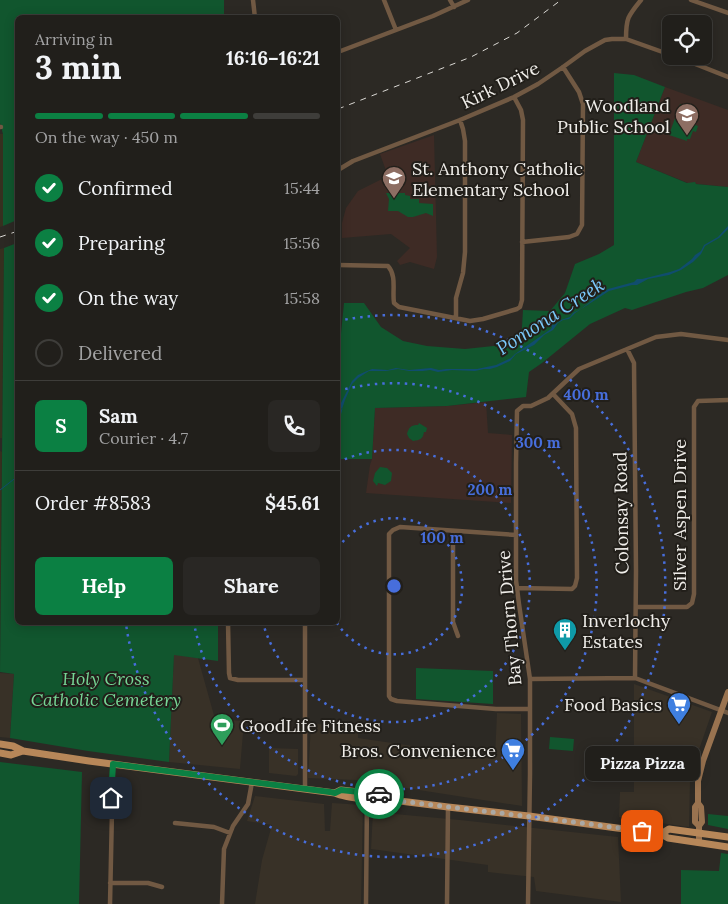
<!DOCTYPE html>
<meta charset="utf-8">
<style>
body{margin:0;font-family:Lora,serif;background:#292724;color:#f1f3f6;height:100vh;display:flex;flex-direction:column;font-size:19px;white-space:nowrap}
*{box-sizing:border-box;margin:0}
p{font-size:16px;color:#a2a2a3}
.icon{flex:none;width:28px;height:28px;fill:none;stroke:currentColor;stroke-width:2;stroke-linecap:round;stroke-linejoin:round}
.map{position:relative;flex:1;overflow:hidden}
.sheet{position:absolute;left:15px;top:15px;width:325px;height:610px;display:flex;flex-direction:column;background:#211f1b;border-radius:8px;box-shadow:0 2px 12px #0003,0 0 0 1px #3e3d3a}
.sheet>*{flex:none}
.controls{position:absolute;left:662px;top:15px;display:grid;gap:10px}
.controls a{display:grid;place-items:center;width:50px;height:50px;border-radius:8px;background:#211f1b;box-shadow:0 2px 12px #0003,0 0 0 1px #3e3d3a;font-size:25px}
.pin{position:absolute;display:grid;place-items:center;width:42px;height:42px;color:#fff;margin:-21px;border-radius:10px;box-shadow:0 2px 8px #0006}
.courier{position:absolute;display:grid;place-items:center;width:50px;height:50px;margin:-25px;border:4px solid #0b8043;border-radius:50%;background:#fff;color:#222;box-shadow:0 1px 6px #0007}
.bubble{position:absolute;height:35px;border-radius:8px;background:#211f1b;box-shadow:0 2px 12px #0003,0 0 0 1px #3e3d3a;font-size:16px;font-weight:700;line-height:35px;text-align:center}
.summary em{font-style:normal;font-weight:700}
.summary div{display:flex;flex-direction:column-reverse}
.summary{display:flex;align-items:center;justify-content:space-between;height:85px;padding:0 20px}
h1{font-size:32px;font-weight:700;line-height:38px}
.bar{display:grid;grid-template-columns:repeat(4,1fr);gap:8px 5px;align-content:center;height:60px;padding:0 20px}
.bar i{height:6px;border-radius:4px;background:#3e3d3a}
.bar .active{background:#0b8043}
.bar p{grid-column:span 4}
.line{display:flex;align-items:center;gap:12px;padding:0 20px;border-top:1px solid #3e3d3a}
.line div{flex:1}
.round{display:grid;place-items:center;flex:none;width:52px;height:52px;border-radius:8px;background:#292724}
ol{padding:0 20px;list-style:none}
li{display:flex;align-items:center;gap:15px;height:55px}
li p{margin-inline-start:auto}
li .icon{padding:5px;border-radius:50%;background:#0b8043;color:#fff;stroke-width:4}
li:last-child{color:#a2a2a3}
li i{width:28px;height:28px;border:2px solid #3e3d3a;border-radius:50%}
.action{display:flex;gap:10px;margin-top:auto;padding:10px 20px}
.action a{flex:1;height:58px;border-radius:8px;background:#0b8043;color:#fff;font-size:20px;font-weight:700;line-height:58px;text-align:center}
.action a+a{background:#292724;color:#f1f3f6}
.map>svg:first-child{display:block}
.built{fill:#383127}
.industrial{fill:#36301f}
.education{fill:#3e2b25}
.green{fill:#11562e}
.water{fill:#104d6e}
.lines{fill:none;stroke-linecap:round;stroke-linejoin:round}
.stream{stroke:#104d6e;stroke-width:1}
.street{stroke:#715943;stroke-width:4.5}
.secondary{stroke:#997350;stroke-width:6}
.primary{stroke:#b78759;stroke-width:7}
.rail{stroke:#dbd9d5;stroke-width:1;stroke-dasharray:6 6;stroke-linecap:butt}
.done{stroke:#aba9a5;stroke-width:5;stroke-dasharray:0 9}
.route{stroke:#0b8043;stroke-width:6}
.ring{fill:none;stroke:#476edc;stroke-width:2.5;stroke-dasharray:2.5 5}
.labels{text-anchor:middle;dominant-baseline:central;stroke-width:4;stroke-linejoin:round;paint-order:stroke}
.street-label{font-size:18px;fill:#f0eeea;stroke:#221f1a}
.poi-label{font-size:18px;fill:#f0eeea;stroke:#221f1a;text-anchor:end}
.park-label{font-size:18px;font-style:italic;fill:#76d695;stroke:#221f1a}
.water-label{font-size:19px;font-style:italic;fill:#7bc9fb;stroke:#221f1a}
.centre{fill:#476edc;stroke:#221f1a;stroke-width:2.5}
.ring-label{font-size:15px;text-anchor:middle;font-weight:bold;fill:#476edc;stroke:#221f1a;stroke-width:4;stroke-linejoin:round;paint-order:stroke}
</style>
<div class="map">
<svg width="728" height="904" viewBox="0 0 728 904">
<rect width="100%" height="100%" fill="#2c2924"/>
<path class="built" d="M174,654L198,658L215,719L244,721L240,769L169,762Z
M0,673L14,674L10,738L0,737Z
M634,684L712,712L693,767L690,780L689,827L619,817L620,792H634Z
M497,713L521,714L522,806L355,780L308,778L311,724L358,725V738L495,758Z
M269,748L298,749V774L296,776L269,773Z
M255,796L324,804L325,831H330L332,803L363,805L361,904H255L262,860L272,825L247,821Z
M373,812L460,820L618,837L621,902L536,891L534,877L488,872V865L371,849Z"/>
<path class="industrial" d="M0,134H3V226L0,227Z
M4,248L2,438H0V249Z
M0,451L2,452L0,646Z"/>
<path class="education" d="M665,87L728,110V187L688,183L636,162Z
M434,135L437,257L434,269L410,262L400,265L397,261L410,248L391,234L342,238V223L346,208L358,191L388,176L380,154Z
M486,402L488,433L512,435L511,503L366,493L370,465L372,459L375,408L447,406Z"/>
<path class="green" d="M0,0H224V17L18,18L17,220L3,226V134L0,123Z
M614,73L634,75L665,87L636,162L687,183L695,182L696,184L728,187V275L703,288L686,292L632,310L625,308L590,324L542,363L529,372L526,397L447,406L375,408L372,459H338V364L344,303H364L381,327L403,341L427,346L465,349L521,343L523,310L550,311L565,293L575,264L599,254L614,245Z
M680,104L699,111L696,120H697L695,125L698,126L696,132L693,131L690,139H687V141L669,135Z
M386,193H405V195L410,196V199H419V203L433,204V216L426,213L413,217H408L398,211H388L389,199Z
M17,243L18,622L218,623V661L174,655L169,762L88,751L10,738L14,674L0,672L4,248Z
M419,423L427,428L426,432H424C423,439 420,440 413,441L409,438L407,434C409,427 411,425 418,425Z
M380,467L387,468L392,473L391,481L385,485L378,483L377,486L373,481L375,473Z
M416,668L493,671V704L416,699Z
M550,737L574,739L573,751L549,749Z
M0,762L82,772L79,904H0Z
M708,814L728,816V829L708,825Z
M721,853L728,854V904H681V870L719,871Z"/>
<path class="water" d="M728,226V229L719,238L705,246L701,254L693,262L681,270L669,275L648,279L637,285H632L609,291L575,313L569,319L563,320L558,323L553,330L544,335L534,345L516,354L510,361L497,367L490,369H484L475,371L452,370L438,372L430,370L423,371H409L398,369L386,371H369L358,378L352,384L345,400L342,409L341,408V403L352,381L358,375L367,371L372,369L388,370L396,368L409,370L431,368L439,370L446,369H477L496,365L511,358L515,354L551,329L552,327L550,324L554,325L561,320L570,317L573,313L581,309L595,298L608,289L634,282L637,279H642L670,272L679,269L692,259L695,255L701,251L704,245L718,237Z"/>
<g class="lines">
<path class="stream" d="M338,420L340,416L342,409
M0,490L18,476"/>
<path class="street" d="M253,0L255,18
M384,0L396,30
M450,0L454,7
M691,0L728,13
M626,39C626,18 628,16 641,0
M338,52L433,16L468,0
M675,56L728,77
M0,127H1
M338,170L353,161L460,120L514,97L538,84L563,67L585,51L605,40L612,39H626L671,55
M522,242L569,237L577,234L582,225L583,104L579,92L563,67
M338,265L388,266C397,276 392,291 394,303L399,307L470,321L483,319L517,309L520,307L522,300L523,120L521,110L514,97
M456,318V298L463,273L465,252V141L463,129L460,120
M627,349L634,363L636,571L635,678
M453,531V622L458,636
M516,535L400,527L393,530L389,534V696L391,699L397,701L496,709H530
M517,588L572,589L575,586L577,578L576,428L572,414L553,394
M636,607H687L692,603L694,594V407L698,401L728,400
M228,622L229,673L230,678L238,680H305
M530,679L635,678L728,713
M305,789V622
M175,823L214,827L230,833
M110,883H148L162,887
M110,904L113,764
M222,904L224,849L233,826L248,804L252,782
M366,904L367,798
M447,904L448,807
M528,904L530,774V679L519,604L516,580V463L517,411L523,406H531L548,398L579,369L656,337L681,334L728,340"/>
<path class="secondary" d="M698,803L695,807V822L699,826
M699,843V826L702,822L701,807L698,803V781L703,761L728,692"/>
<path class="primary" d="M0,744L13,746L23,751L89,761L335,793C346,798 388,803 400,801L448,807L529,816L661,834L668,838L728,847
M0,753L11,755L23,751
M335,793L341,790L395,796L400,801
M661,834L669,829L728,837"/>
<path class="rail" d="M338,109L471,57L517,33L561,0
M0,237L18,231"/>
</g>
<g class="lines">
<path class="done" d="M379,794L395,796L400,801C481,811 561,820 642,831"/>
<path class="route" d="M111,798L113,764L330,792L335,793L341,790L379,794"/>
</g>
<g class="ring">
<path d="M338 548A68 68 0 1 1 337 623"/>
<path d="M338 462A136 136 0 1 1 263 623"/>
<path d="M338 391A203 203 0 1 1 194 623"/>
<path d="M338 321A271 271 0 1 1 126 624"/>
</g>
<defs>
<g id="school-pin" transform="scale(1.25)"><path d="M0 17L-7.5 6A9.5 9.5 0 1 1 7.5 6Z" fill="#8d6e63" stroke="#221f1a"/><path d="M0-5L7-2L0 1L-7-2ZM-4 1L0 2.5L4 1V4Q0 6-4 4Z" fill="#fff"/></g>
<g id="building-pin" transform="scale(1.25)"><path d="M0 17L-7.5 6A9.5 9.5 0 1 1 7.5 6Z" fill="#0f9aa8" stroke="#221f1a"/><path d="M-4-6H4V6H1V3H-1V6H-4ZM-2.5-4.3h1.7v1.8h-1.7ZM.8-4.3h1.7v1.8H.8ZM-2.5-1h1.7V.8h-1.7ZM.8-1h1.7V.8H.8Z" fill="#fff"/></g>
<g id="supermarket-pin" transform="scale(1.25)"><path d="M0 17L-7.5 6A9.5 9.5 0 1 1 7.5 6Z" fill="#3f7fe0" stroke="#221f1a"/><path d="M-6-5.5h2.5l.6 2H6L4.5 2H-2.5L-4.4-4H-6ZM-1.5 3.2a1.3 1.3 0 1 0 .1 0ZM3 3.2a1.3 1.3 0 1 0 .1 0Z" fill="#fff"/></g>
<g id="stadium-pin" transform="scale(1.25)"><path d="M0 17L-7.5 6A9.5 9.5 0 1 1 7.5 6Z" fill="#2e9e5b" stroke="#221f1a"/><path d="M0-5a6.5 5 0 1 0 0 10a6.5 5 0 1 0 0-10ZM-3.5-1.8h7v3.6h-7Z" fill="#fff"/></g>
</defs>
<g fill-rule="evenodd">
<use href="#school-pin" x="687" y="115"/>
<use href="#school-pin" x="394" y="178"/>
<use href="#building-pin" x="565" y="630"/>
<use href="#supermarket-pin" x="679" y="704"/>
<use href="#stadium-pin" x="222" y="725"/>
<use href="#supermarket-pin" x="513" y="750"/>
</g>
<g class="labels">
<g class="street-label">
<text transform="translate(500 85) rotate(-26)">Kirk Drive</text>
<text transform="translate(621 513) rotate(-91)">Colonsay Road</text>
<text transform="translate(679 515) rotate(-90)">Silver Aspen Drive</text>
<text transform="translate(509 618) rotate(-95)">Bay Thorn Drive</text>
</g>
<g class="poi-label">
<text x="670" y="105">Woodland<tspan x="670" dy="21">Public School</tspan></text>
<text x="412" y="168" text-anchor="start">St. Anthony Catholic<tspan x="412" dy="21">Elementary School</tspan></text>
<text x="582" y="620" text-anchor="start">Inverlochy<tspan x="582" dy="21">Estates</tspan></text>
<text x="662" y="704">Food Basics</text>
<text x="240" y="725" text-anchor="start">GoodLife Fitness</text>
<text x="496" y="750">Bros. Convenience</text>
</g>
<g class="park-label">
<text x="106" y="678">Holy Cross<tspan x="106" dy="21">Catholic Cemetery</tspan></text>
</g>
<g class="water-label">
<text transform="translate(550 316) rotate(-33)">Pomona Creek</text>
</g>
</g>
<circle cx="394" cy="586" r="8" class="centre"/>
<g class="ring-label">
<text x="586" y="400">400 m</text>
<text x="538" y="448">300 m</text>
<text x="490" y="495">200 m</text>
<text x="442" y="543">100 m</text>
</g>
</svg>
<div class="controls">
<a><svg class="icon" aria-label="locate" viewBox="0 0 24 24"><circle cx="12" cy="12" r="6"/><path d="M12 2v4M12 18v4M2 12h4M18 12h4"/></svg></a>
</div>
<div class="pin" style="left:642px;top:831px;background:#ea580c"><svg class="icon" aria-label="bag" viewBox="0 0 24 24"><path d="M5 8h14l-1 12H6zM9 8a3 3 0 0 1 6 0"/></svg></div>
<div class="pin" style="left:111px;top:798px;background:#1f2937"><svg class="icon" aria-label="home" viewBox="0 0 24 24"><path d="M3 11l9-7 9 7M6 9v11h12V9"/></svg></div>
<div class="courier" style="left:379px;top:794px"><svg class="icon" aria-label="car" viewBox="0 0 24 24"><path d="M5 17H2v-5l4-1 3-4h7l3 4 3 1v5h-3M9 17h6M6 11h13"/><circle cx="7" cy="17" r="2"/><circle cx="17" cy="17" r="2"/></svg></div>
<div class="bubble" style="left:585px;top:746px;width:115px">Pizza Pizza</div>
<section class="sheet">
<div class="summary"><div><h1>3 min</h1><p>Arriving in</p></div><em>16:16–16:21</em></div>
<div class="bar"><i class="active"></i><i class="active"></i><i class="active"></i><i></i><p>On the way · 450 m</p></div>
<ol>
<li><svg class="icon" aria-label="check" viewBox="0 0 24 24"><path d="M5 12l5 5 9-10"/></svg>Confirmed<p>15:44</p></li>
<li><svg class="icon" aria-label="check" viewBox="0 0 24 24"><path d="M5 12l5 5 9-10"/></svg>Preparing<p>15:56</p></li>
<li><svg class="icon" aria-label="check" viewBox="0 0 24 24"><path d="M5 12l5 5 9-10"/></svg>On the way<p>15:58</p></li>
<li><i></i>Delivered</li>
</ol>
<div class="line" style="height:90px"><b class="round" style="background:#0b8043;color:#fff">S</b><div><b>Sam</b><p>Courier · 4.7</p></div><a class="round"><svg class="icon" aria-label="phone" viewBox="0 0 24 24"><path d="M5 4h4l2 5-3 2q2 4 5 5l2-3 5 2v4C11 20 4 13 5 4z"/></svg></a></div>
<div class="line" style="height:65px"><div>Order #8583</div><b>$45.61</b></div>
<div class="action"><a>Help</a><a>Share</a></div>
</section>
</div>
